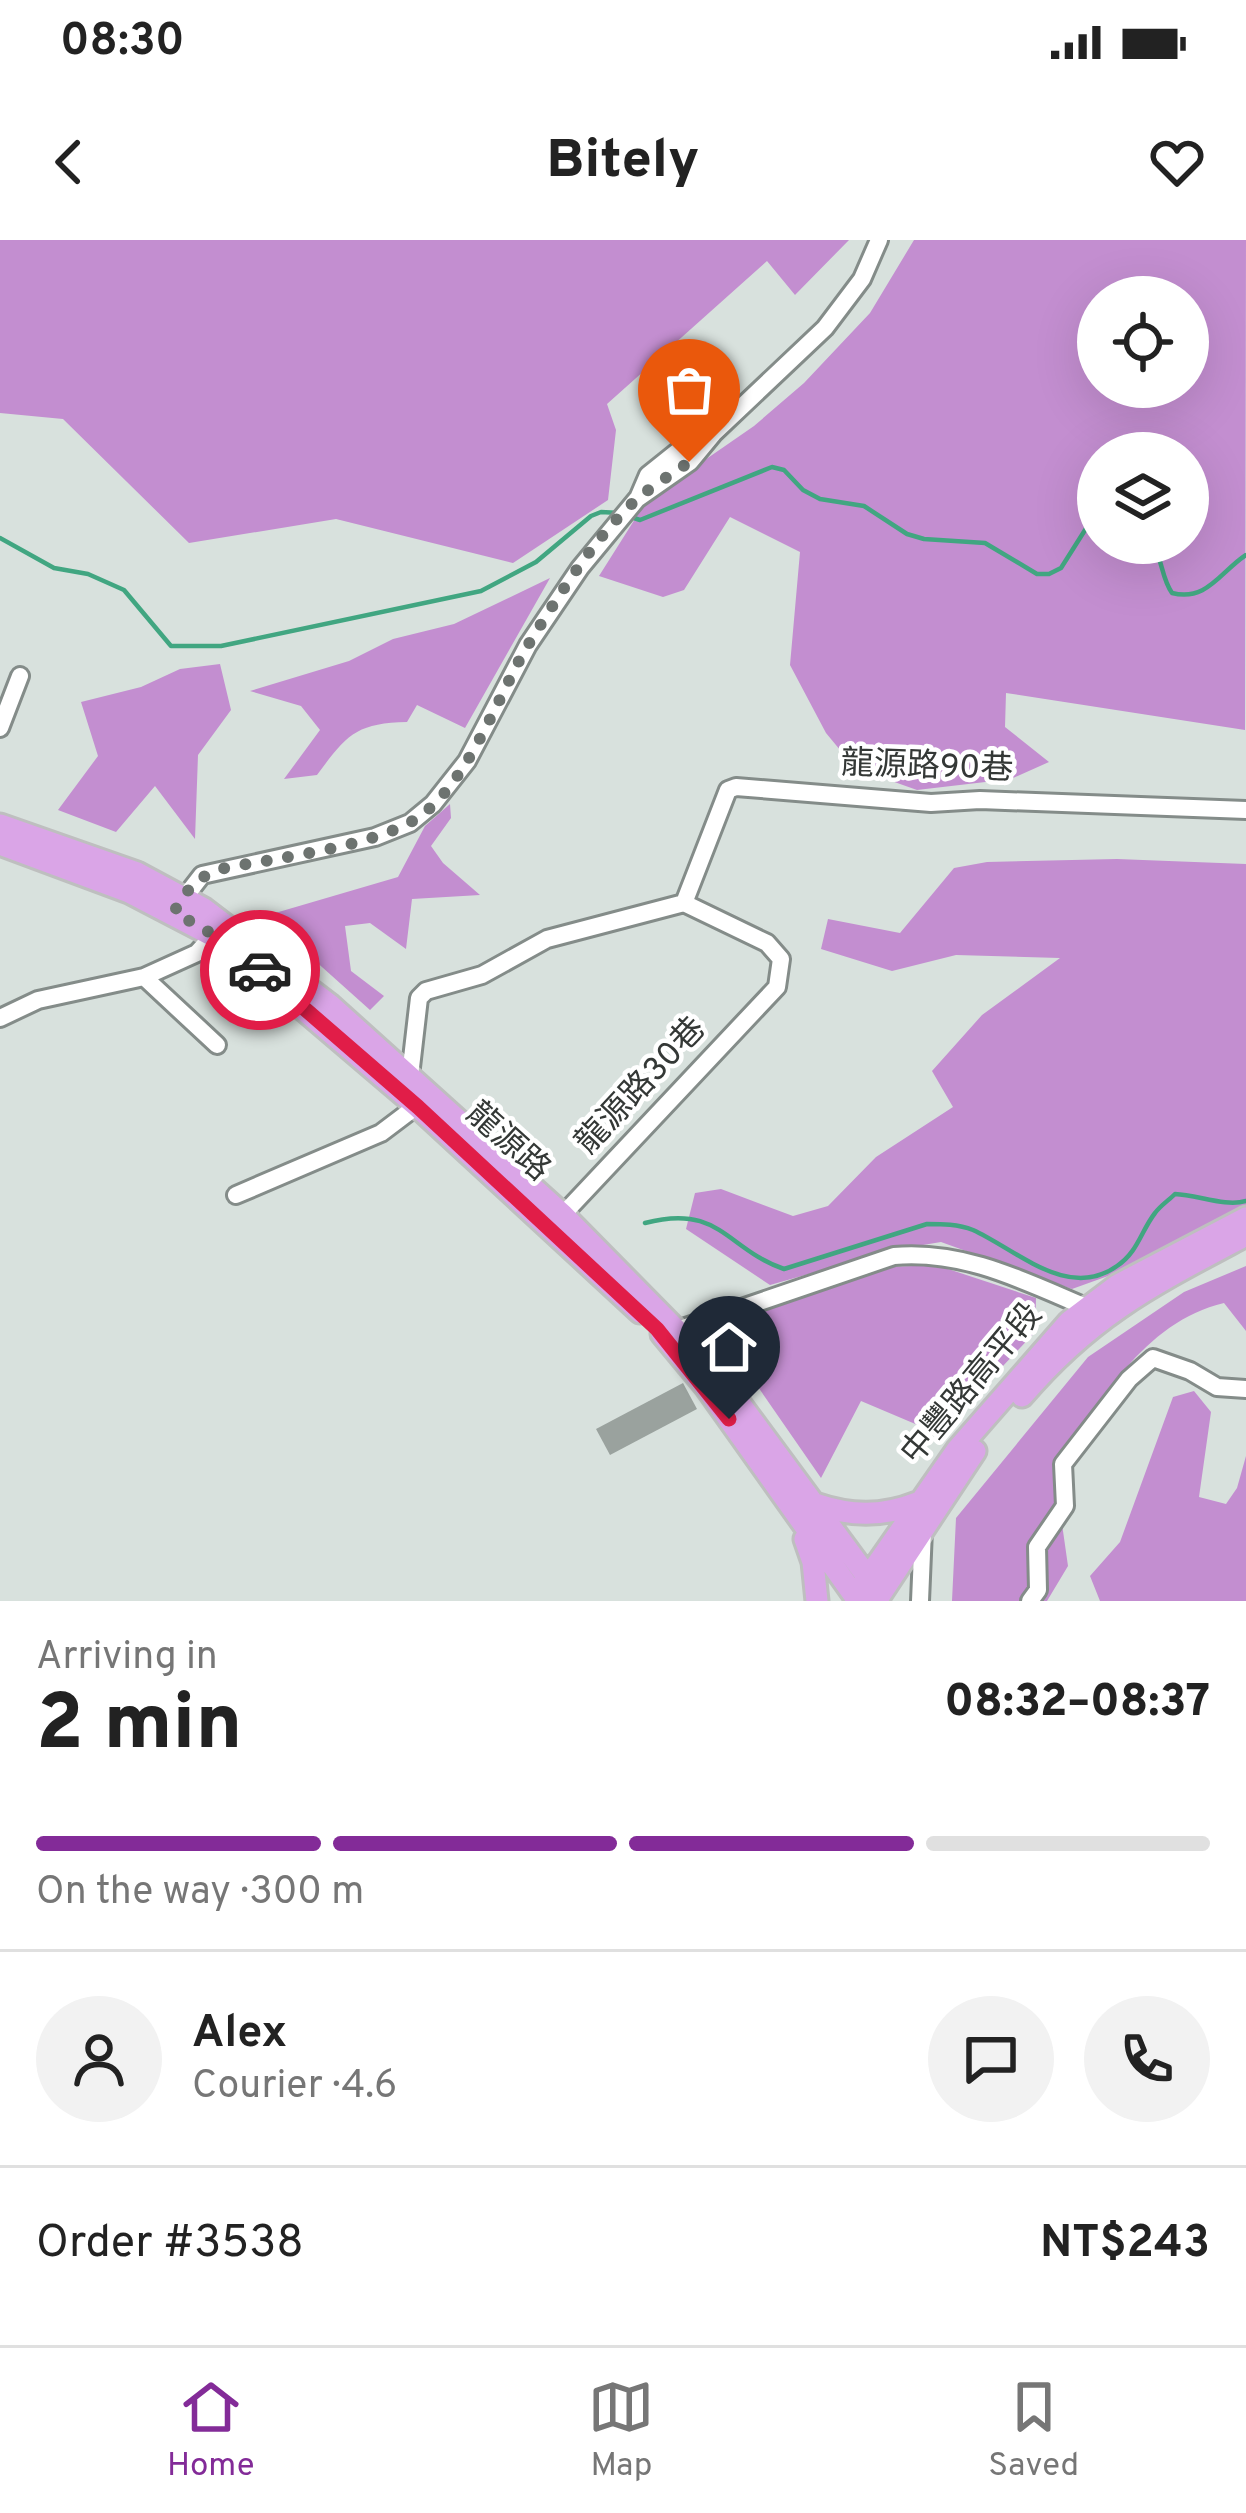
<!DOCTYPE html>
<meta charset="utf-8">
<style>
body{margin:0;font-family:Overpass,"Noto Sans TC",sans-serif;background:#f2f2f2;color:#222;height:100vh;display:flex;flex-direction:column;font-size:45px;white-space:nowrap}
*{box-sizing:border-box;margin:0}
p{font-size:39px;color:#767676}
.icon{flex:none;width:66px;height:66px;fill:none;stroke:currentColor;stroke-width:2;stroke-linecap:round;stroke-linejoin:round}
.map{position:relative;height:1361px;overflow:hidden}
.panel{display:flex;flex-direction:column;background:#fff;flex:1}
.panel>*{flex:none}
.buttons{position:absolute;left:1077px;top:36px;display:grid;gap:24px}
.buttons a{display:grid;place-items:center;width:132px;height:132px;border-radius:50%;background:#fff;box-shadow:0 12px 48px #0002;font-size:60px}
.pin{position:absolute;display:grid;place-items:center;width:102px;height:102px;color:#fff;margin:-123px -51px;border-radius:50% 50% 50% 0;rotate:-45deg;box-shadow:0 0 12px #0007}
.pin .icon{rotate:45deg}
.courier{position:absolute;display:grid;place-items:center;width:120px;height:120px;margin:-60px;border:9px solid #e11d48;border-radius:50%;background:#fff;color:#222;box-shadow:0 3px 15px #0007}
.head em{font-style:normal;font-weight:800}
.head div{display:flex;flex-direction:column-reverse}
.head{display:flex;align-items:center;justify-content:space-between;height:204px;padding:0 36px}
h1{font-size:78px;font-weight:800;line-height:90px}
.bar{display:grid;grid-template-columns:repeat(4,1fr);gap:18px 12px;align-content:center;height:144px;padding:0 36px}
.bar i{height:15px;border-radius:9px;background:#e0e0e0}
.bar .on{background:#832b98}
.bar p{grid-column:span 4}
.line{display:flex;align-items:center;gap:30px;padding:0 36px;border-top:3px solid #e0e0e0}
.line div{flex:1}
.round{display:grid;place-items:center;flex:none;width:126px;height:126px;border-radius:63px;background:#f2f2f2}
.status{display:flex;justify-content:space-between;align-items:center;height:84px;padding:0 60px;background:#fff;direction:ltr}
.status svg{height:33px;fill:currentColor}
header{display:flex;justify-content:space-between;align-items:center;height:156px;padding:0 36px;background:#fff;font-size:54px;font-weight:800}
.tabs{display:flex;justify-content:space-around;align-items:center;height:168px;border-top:3px solid #e0e0e0;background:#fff;font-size:33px;color:#767676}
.tabs a{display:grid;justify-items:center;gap:6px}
.tabs .on{color:#832b98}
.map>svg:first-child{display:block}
.forest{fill:#c38ed0;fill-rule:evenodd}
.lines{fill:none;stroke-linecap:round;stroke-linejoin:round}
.stream{stroke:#41a681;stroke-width:4.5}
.building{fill:#9aa29e}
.minor-casing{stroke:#848c89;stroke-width:22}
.major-casing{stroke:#bebfbf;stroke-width:27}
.minor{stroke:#fff;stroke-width:16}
.major{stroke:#daa5e7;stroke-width:21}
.done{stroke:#6d7370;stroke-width:12;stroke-dasharray:0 21.6}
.route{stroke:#e11d48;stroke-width:15}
.labels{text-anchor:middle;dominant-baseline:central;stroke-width:9;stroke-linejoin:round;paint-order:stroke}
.street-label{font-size:33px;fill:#343836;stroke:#fff}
</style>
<div class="status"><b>08:30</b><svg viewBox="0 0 49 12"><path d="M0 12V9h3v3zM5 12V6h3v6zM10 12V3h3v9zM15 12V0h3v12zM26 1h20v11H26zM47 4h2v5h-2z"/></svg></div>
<header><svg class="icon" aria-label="back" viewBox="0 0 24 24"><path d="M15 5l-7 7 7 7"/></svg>Bitely<svg class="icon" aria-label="heart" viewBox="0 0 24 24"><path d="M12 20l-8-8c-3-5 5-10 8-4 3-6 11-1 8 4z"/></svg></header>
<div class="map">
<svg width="1246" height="1361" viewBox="0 0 1246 1361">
<rect width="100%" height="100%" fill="#d8e1dd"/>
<path class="forest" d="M0,0H849L795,55L767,21L607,164L616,190L608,260L513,323L336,279L189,303L63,179L0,173Z
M914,0H1246L1245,490L1006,453L1005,487L1049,522L1011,539L917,550L855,528L826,493L790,425L800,312L730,277L684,350L663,357L599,336L647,260L754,186L804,143L870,73ZM1098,57H1188V147H1098ZM1098,213H1188V303H1098Z
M550,338L465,488L417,465L407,482C355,483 346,496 317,535L284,539L320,490L301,466L250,451L349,421L393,399L454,384Z
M220,424L231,470L198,515L195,599L155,546L116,592L58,570L98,516L81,462L141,447L180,429Z
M450,564L451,578L431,606L443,623L480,655L412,659L406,709L370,683L345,686L351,731L384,756L370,770L265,676L398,637L425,586Z
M1117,619L1246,624V965L1122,1031L1072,1049L941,1002L893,1010L770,1045L686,989L695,953L721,949L793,976L828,966L876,917L953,867L932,831L982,775L1060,718L956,715L892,731L821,709L828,679L900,693L954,628L987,622Z
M936,1025L1036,1058L1035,1092L939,1194L861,1161L821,1238L729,1105L731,1083L888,1027Z
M1246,1026V1091L1224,1063C1143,1082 1099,1164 1054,1228L1068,1326L1047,1361H952L956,1278L1088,1117L1184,1052Z
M1194,1151L1211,1172L1199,1257L1226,1264L1237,1248L1246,1216V1361H1100L1090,1336L1120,1302L1173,1157Z"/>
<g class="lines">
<path class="stream" d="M631,277L640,280L772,227L784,230L803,250L820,259L864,266L907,294L924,299L985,303L1037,334H1049L1061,328L1092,279L1098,278
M0,298L54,328L88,334L124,350L171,406H221L481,351L536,322L591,276L601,272L620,273
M1152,303C1163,320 1161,337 1172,353C1207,362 1220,332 1246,315
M645,983C720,963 726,1009 784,1029L927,984C942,984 958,984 973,990C1017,1010 1068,1061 1117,1026C1138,1012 1141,991 1155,973C1160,966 1169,960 1175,954C1198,955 1225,967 1246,961"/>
</g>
<path class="building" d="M683,1143L697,1169L610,1215L596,1189Z"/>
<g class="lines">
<g class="minor-casing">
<path id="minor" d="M639,256L648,235L718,179
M0,488L20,436
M684,663L728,550L736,547L931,563L980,560L1246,570
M178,666L202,635L375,597L410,583L433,564L467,521L528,405L580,328L637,259L690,222L714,193L825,88L862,39L879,0
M144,737L217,805
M0,778L38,760L144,737L197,713L217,691
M410,836L419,758L426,751L482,735L547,699L684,663L767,703L781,719L777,747L555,983
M236,955L381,893L426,859
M677,1090L894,1016C965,1010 1024,1041 1088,1068
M920,1361L923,1290
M1030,1361L1038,1350L1037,1307L1065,1266L1063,1224L1129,1139L1153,1118L1190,1131L1217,1147L1246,1149"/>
</g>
<g class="major-casing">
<path id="major" d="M0,585L137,633L204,669L330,765L563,975L692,1106L720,1137L869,1339L877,1361
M0,604L129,652L223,701L418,867L640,1072
M662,1094L706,1147L854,1355L877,1361
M1022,1156C1092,1074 1154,1044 1246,995
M815,1264C850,1276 882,1277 917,1263
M805,1299L813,1322L817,1361
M860,1349L957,1210L1069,1082L1118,1045L1246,978
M876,1361L975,1211"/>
</g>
<use href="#minor" class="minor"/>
<use href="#major" class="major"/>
</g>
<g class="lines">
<path class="done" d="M260,730L214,695L174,672C186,650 197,637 221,629C279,617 355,610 407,584C465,555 496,458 528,405C559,355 594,298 637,259C653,245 673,234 689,222"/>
<path class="route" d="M260,730L418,867L657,1089L729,1179"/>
</g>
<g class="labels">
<g class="street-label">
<text transform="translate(927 528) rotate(2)">龍源路90巷</text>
<text transform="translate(642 847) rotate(-47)">龍源路30巷</text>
<text transform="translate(507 903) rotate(42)">龍源路</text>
<text transform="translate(973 1145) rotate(-50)">中豐路高平段</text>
</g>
</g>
</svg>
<div class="buttons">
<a><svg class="icon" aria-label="locate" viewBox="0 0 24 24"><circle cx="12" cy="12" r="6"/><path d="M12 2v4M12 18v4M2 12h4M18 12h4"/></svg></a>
<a><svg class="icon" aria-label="layers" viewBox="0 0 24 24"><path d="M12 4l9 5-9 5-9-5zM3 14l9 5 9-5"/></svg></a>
</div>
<div class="pin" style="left:689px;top:222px;background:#ea580c"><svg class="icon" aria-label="bag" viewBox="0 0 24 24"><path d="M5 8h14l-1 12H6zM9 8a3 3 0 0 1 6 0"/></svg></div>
<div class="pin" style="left:729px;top:1179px;background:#1f2937"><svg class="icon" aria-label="home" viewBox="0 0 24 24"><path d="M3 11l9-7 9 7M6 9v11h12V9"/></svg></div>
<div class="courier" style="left:260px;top:730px"><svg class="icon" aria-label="car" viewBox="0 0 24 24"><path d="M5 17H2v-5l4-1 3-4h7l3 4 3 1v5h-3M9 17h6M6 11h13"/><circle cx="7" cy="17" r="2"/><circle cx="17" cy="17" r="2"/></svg></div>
</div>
<section class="panel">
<div class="head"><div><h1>2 min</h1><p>Arriving in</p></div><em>08:32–08:37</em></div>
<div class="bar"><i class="on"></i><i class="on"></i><i class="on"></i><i></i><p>On the way · 300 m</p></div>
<div class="line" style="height:216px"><a class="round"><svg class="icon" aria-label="person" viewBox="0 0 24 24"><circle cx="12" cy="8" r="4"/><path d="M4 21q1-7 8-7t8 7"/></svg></a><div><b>Alex</b><p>Courier · 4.6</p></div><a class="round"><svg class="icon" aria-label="chat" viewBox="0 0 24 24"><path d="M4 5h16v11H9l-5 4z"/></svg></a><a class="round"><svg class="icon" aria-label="phone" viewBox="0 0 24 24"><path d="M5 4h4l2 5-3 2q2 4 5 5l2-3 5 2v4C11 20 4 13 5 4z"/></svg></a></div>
<div class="line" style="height:156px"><div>Order #3538</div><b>NT$243</b></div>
</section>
<nav class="tabs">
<a class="on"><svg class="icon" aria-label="home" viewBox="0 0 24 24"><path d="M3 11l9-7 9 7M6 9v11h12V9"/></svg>Home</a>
<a><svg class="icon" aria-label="map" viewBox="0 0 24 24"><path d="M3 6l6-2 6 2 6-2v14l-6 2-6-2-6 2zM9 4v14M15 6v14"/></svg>Map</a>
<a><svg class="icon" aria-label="saved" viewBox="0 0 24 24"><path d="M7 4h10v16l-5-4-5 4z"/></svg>Saved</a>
</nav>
